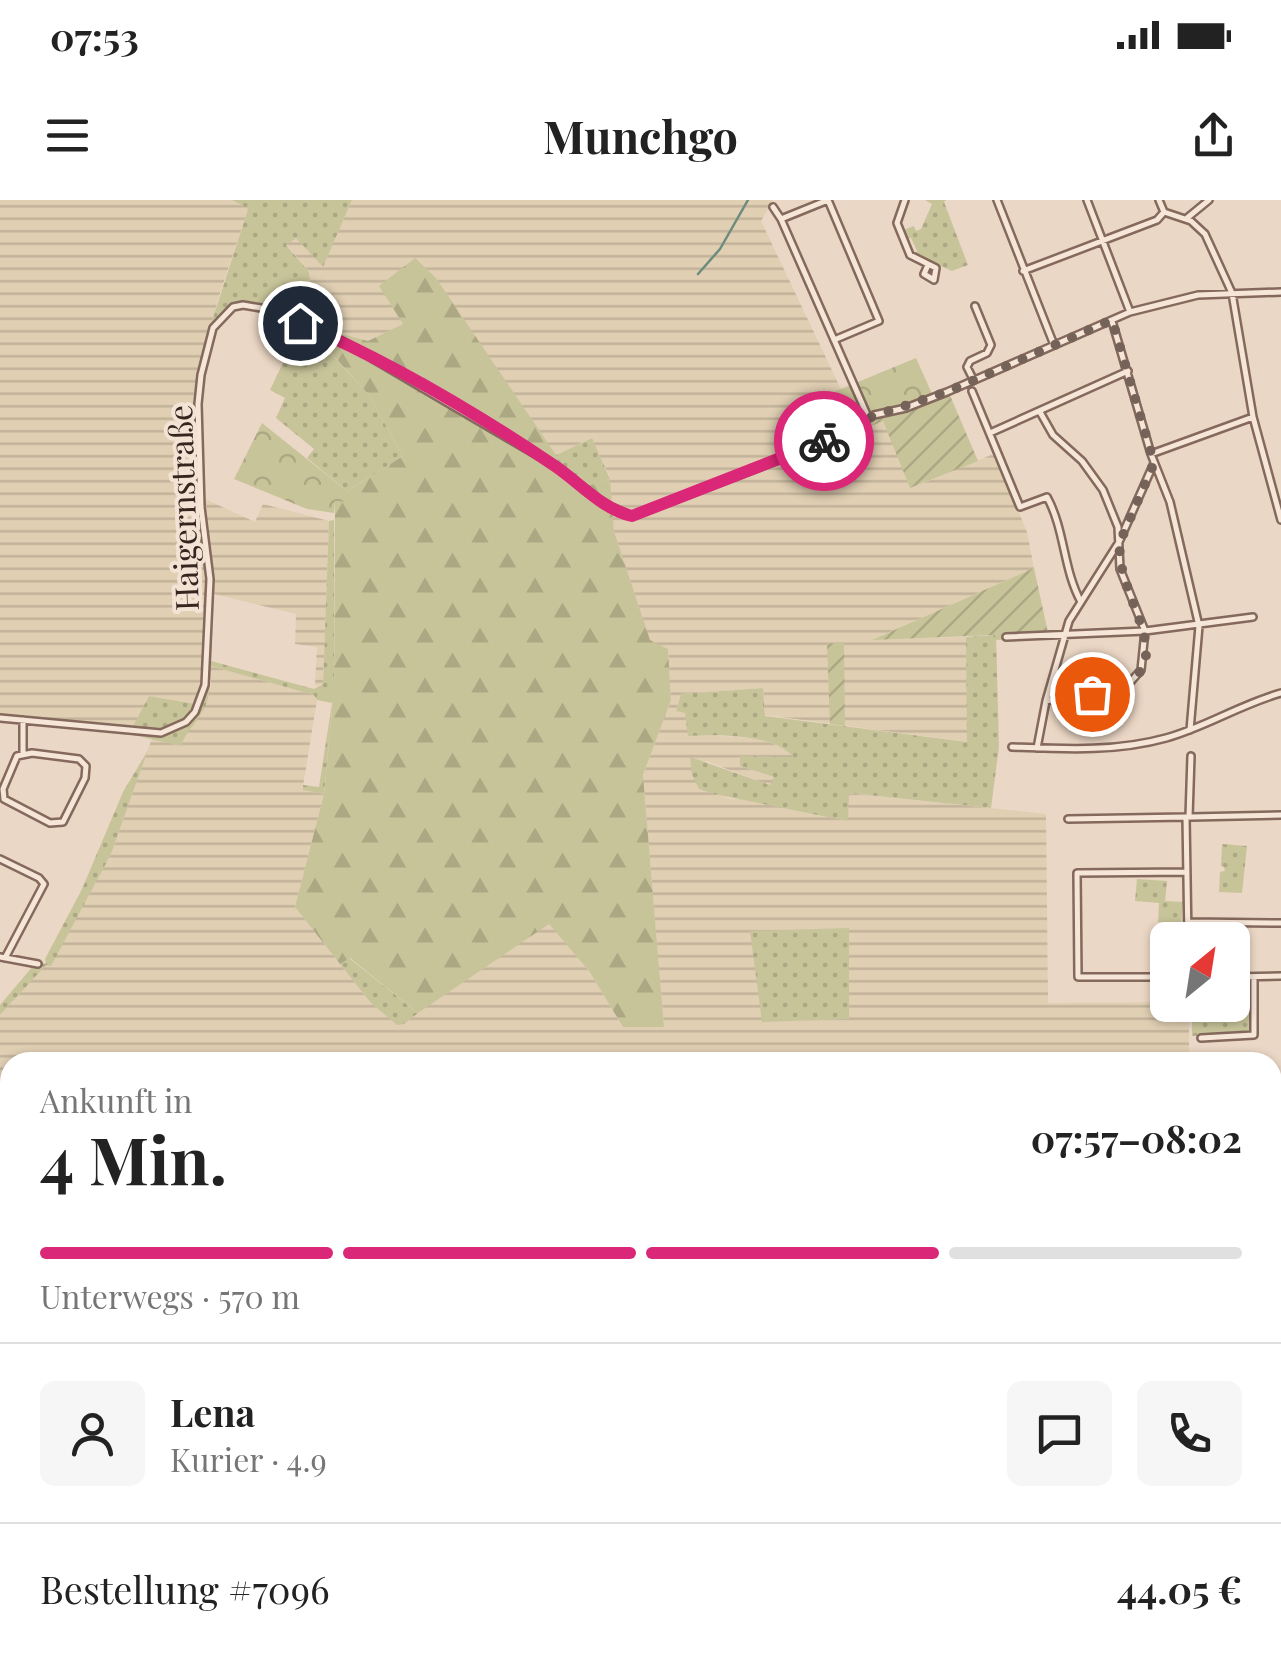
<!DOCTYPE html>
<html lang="de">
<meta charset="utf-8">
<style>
body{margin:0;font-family:"Playfair Display",serif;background:#f6f6f6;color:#222;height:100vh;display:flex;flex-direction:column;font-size:38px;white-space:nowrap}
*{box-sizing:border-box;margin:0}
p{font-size:32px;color:#767676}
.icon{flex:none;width:55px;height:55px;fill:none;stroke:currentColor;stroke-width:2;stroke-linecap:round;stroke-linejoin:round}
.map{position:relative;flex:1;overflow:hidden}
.details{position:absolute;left:0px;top:852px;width:1282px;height:622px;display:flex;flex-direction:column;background:#fff;border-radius:30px 30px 0 0;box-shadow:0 2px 8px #0004}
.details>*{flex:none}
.needle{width:65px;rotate:30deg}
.controls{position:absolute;left:1150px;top:722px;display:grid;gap:20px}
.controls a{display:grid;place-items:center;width:100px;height:100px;border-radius:15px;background:#fff;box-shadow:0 2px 8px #0004;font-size:50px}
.pin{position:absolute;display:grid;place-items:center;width:85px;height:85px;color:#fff;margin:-42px;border:5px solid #fff;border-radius:50%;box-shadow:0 2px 10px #0007}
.courier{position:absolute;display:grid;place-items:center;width:100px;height:100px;margin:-50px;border:8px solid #db2777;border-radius:50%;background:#fff;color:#222;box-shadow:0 2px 12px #0007}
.headline em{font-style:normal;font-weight:700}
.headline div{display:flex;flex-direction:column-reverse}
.headline{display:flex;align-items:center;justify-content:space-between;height:170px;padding:0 40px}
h1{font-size:65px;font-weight:700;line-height:75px}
.bar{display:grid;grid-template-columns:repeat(4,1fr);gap:15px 10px;align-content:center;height:120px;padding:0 40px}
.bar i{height:12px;border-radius:8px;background:#e0e0e0}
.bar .active{background:#db2777}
.bar p{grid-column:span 4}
.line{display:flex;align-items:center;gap:25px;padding:0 40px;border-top:2px solid #e0e0e0}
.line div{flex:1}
.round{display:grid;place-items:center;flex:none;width:105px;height:105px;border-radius:15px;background:#f6f6f6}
.status{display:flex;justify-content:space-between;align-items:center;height:70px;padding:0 50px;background:#fff;direction:ltr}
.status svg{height:28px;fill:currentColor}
header{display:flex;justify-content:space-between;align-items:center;height:130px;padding:0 40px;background:#fff;font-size:45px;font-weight:700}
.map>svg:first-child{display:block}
.farmland{fill:url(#farmland-rules)}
.grass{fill:url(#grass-dots)}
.forest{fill:url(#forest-firs)}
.park{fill:url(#park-crowns)}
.garden{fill:url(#garden-furrows)}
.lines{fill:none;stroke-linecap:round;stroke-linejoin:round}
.stream{stroke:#6e8c7e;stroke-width:2.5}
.minor-casing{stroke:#84695c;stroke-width:10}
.secondary-casing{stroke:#664b40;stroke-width:12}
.minor{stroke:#f6e6d8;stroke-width:5}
.secondary{stroke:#f6e6d8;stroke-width:8}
.done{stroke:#756359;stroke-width:10;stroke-dasharray:0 18}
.route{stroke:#db2777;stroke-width:12}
.labels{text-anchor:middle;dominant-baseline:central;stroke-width:8;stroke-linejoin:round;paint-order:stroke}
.street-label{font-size:32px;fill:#36251f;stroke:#f3e3d4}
</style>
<div class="status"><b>07:53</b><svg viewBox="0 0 49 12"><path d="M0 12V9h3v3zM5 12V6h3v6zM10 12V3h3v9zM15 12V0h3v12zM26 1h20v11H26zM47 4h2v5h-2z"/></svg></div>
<header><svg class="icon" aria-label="menu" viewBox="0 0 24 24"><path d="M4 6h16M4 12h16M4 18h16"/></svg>Munchgo<svg class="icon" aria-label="share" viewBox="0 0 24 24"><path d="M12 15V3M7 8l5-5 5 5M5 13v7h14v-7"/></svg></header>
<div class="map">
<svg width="1281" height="1473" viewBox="0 0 1281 1473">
<defs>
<pattern id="farmland-rules" width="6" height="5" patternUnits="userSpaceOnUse" patternTransform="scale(2.5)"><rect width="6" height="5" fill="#e0cfb3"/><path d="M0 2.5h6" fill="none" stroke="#c1b29a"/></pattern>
<pattern id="grass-dots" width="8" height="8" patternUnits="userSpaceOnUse" patternTransform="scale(2.5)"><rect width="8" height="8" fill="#c8c49a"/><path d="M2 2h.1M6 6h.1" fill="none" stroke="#aca884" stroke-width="1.8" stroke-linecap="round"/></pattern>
<pattern id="forest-firs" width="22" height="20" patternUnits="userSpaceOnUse" patternTransform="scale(2.5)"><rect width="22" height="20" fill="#c8c49a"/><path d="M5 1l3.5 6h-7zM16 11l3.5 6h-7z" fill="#aca884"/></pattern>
<pattern id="park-crowns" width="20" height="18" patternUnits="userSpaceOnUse" patternTransform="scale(2.5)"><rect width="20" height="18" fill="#c8c49a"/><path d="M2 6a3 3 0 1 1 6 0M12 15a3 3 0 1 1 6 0" fill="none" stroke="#aca884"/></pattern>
<pattern id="garden-furrows" width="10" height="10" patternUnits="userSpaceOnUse" patternTransform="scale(2.5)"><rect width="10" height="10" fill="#c8c49a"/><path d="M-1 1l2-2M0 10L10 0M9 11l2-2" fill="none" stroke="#aca884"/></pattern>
</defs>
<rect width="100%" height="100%" fill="#ebd7c5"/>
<path class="farmland" d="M0,0H232L248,9L219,96L198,175L195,220L197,294L209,385L199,493L194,505L149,496L133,528L0,515Z
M352,0H773L761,21L858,225L851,233L883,220L911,288L991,255L995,256L1027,332L1034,368L874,439L966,437L968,542L765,515L763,488L681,494L676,511L685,513L709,535L761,539L787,549L794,558H780L740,566L774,577L771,586L706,561L699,589L731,599H752L848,621V593L1046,614L1048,803L1167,802L1168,805H1189V862H10V1465H385L388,1473H0V815L46,764L111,654L152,538L181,546L186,531L202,514L211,486V466L315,495L317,500L303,586L304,590L324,594L295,707L370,802L404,824L429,803L549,723L589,771L623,827H664L643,575L671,500L668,449L650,441L614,331L609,275L591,238L554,256L436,78L404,124L368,141L316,127L309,72L286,44L296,37L323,66Z
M203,298L255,322L263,304L329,321L323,484L315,486L317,447L295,444L296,414L214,394Z
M1281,1126V1447L1272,1442V1160Z
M1273,1448L1281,1452V1473H1152L1157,1465H1272Z"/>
<path class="grass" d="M232,0H352L323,67L296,38L286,45L309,72L316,127L310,131L369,195L403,256L347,291L307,258L314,249L276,218L285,198L270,190L303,121C251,101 229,82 204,146L248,9Z
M925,0H946L944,2L968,65L952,71L915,55L917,51L911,38L906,39L903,30L914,26L916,31L921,29L932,4Z
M592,238L610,279L579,290L554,256Z
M334,320V489L324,594L303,590V585L319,587L332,503L317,500L314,495L211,466C210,481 211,495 204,509C197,523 186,531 181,546L129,534L149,496L194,504L202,479L208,409H213L211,461L314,489L323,484L329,321Z
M996,435L999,547L991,608L849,593L848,621L714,594L699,589L692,575L690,557L770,585L774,577L740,566V556L793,557C776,534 716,534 688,536L685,513L676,511L681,494L763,488L765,516L967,542L966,437Z
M148,550L111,654L51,766L46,765L0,815V805L33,766L0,760V755L46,764L45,759L82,689L123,592Z
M1222,644L1247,646L1242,693L1219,692L1220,672L1225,671L1224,667L1221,666Z
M1137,679L1167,681L1165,701L1183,702L1181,724L1158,722L1159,703L1135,701Z
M849,728V819L762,822L750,731Z
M349,758L418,813L404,824L397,825L370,802L340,764Z
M1250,808L1249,830L1246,833L1192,836V809Z"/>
<path class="forest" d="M415,58L436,78L579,289L610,279L614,331L650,440L668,449L671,500L643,575L664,827H623L589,771L549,724L418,813L350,758L340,764L295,707L324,594L334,489L335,301L344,302L347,291L403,256L369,195L310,130L316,127L368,141L403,124L379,86Z
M385,1465H1153L1148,1473H388Z"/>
<path class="park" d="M916,158L933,196L842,229L824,196Z
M262,223L347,291L345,302L335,301L334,313L307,309L234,279Z"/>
<path class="garden" d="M949,193L978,261L910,288L883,221L848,236L858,225Z
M1034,368L1049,437L996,440L995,435L872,440Z
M844,442L845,526L830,524L827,444Z"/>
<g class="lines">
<path class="stream" d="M698,74L720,49L748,0"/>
<g class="minor-casing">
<path id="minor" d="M828,0L879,121L834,140
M905,0L897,23L910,55L936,68L934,80L924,74L928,65
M997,0L1054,145
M1087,0L1130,112
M1159,0L1164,12L1191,21L1205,34L1232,93L1253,217L1281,320
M773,7L781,19L868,217
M1187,18L1209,0
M781,19L828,0
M1023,71L1157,20L1164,12
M1112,121L1151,254L1170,302L1199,426L1190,530
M973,179L967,167L970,161L987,153L991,145L975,106
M972,191L1020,307L1047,297C1065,330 1063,369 1081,402
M1040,212L1053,235L1082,261L1103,290L1118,327L1120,369L1145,431L1141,470L1126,487L1046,501
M990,233L1128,171
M1151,254L1253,217
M1006,437L1145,431L1253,417
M0,518L161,533L186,522L195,512L205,485L210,379L201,307L198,204L201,175L213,128L233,107L243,105L261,108L344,142L557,267L605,304L632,316L802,251L840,235L874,215L906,208L947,192L1130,112L1198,95L1281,92
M23,520V552
M1012,547C1064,549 1116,552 1166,538C1206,527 1241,504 1281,493
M1037,548L1046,501L1069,421L1119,342L1154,263
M32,553L79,559L86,566L85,578L63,622L50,623L4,599L3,589L17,556Z
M1189,617L1191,556
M1191,617L1281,615
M1068,619L1186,617L1188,740
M0,659L39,678L44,684L5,758
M1189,722L1281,723
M0,757L38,764
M1168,777H1078L1077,673L1187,672
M1232,777L1281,776
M1201,838L1254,835V777"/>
</g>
<g class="secondary-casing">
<path id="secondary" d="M1272,977L1281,965
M822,1465L829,1473"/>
</g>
<use href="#minor" class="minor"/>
<use href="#secondary" class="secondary"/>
</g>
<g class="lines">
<path class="done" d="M824,241L850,230L859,221L947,192L1112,120L1154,263L1120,342C1113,401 1199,476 1092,494"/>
<path class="route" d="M300,123C388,161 475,212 555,266C580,283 602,309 632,316L824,241"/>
</g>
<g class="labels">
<g class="street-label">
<text transform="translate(182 308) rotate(-92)">Haigernstraße</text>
</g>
</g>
</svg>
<div class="controls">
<a><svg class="needle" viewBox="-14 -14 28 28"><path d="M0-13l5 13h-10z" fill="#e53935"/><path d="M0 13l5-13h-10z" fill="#767676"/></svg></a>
</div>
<div class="pin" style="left:1092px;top:494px;background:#ea580c"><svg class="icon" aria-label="bag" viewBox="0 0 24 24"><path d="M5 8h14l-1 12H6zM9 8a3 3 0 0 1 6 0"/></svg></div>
<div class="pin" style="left:300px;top:123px;background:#1f2937"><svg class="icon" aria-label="home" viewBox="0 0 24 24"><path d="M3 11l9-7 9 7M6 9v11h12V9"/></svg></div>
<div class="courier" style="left:824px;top:241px"><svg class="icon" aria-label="bike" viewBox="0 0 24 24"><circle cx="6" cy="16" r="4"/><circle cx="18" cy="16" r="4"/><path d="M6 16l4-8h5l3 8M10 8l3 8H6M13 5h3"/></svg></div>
<section class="details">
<div class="headline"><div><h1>4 Min.</h1><p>Ankunft in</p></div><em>07:57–08:02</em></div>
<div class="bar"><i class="active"></i><i class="active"></i><i class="active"></i><i></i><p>Unterwegs · 570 m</p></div>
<div class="line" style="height:180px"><a class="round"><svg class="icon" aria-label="person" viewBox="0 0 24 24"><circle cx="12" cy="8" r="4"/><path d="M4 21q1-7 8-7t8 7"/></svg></a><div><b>Lena</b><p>Kurier · 4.9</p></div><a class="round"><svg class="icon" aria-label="chat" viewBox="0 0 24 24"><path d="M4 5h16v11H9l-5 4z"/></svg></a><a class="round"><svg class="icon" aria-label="phone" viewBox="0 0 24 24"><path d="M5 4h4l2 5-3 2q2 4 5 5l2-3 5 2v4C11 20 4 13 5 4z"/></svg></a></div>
<div class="line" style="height:130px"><div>Bestellung #7096</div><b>44.05 €</b></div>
</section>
</div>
